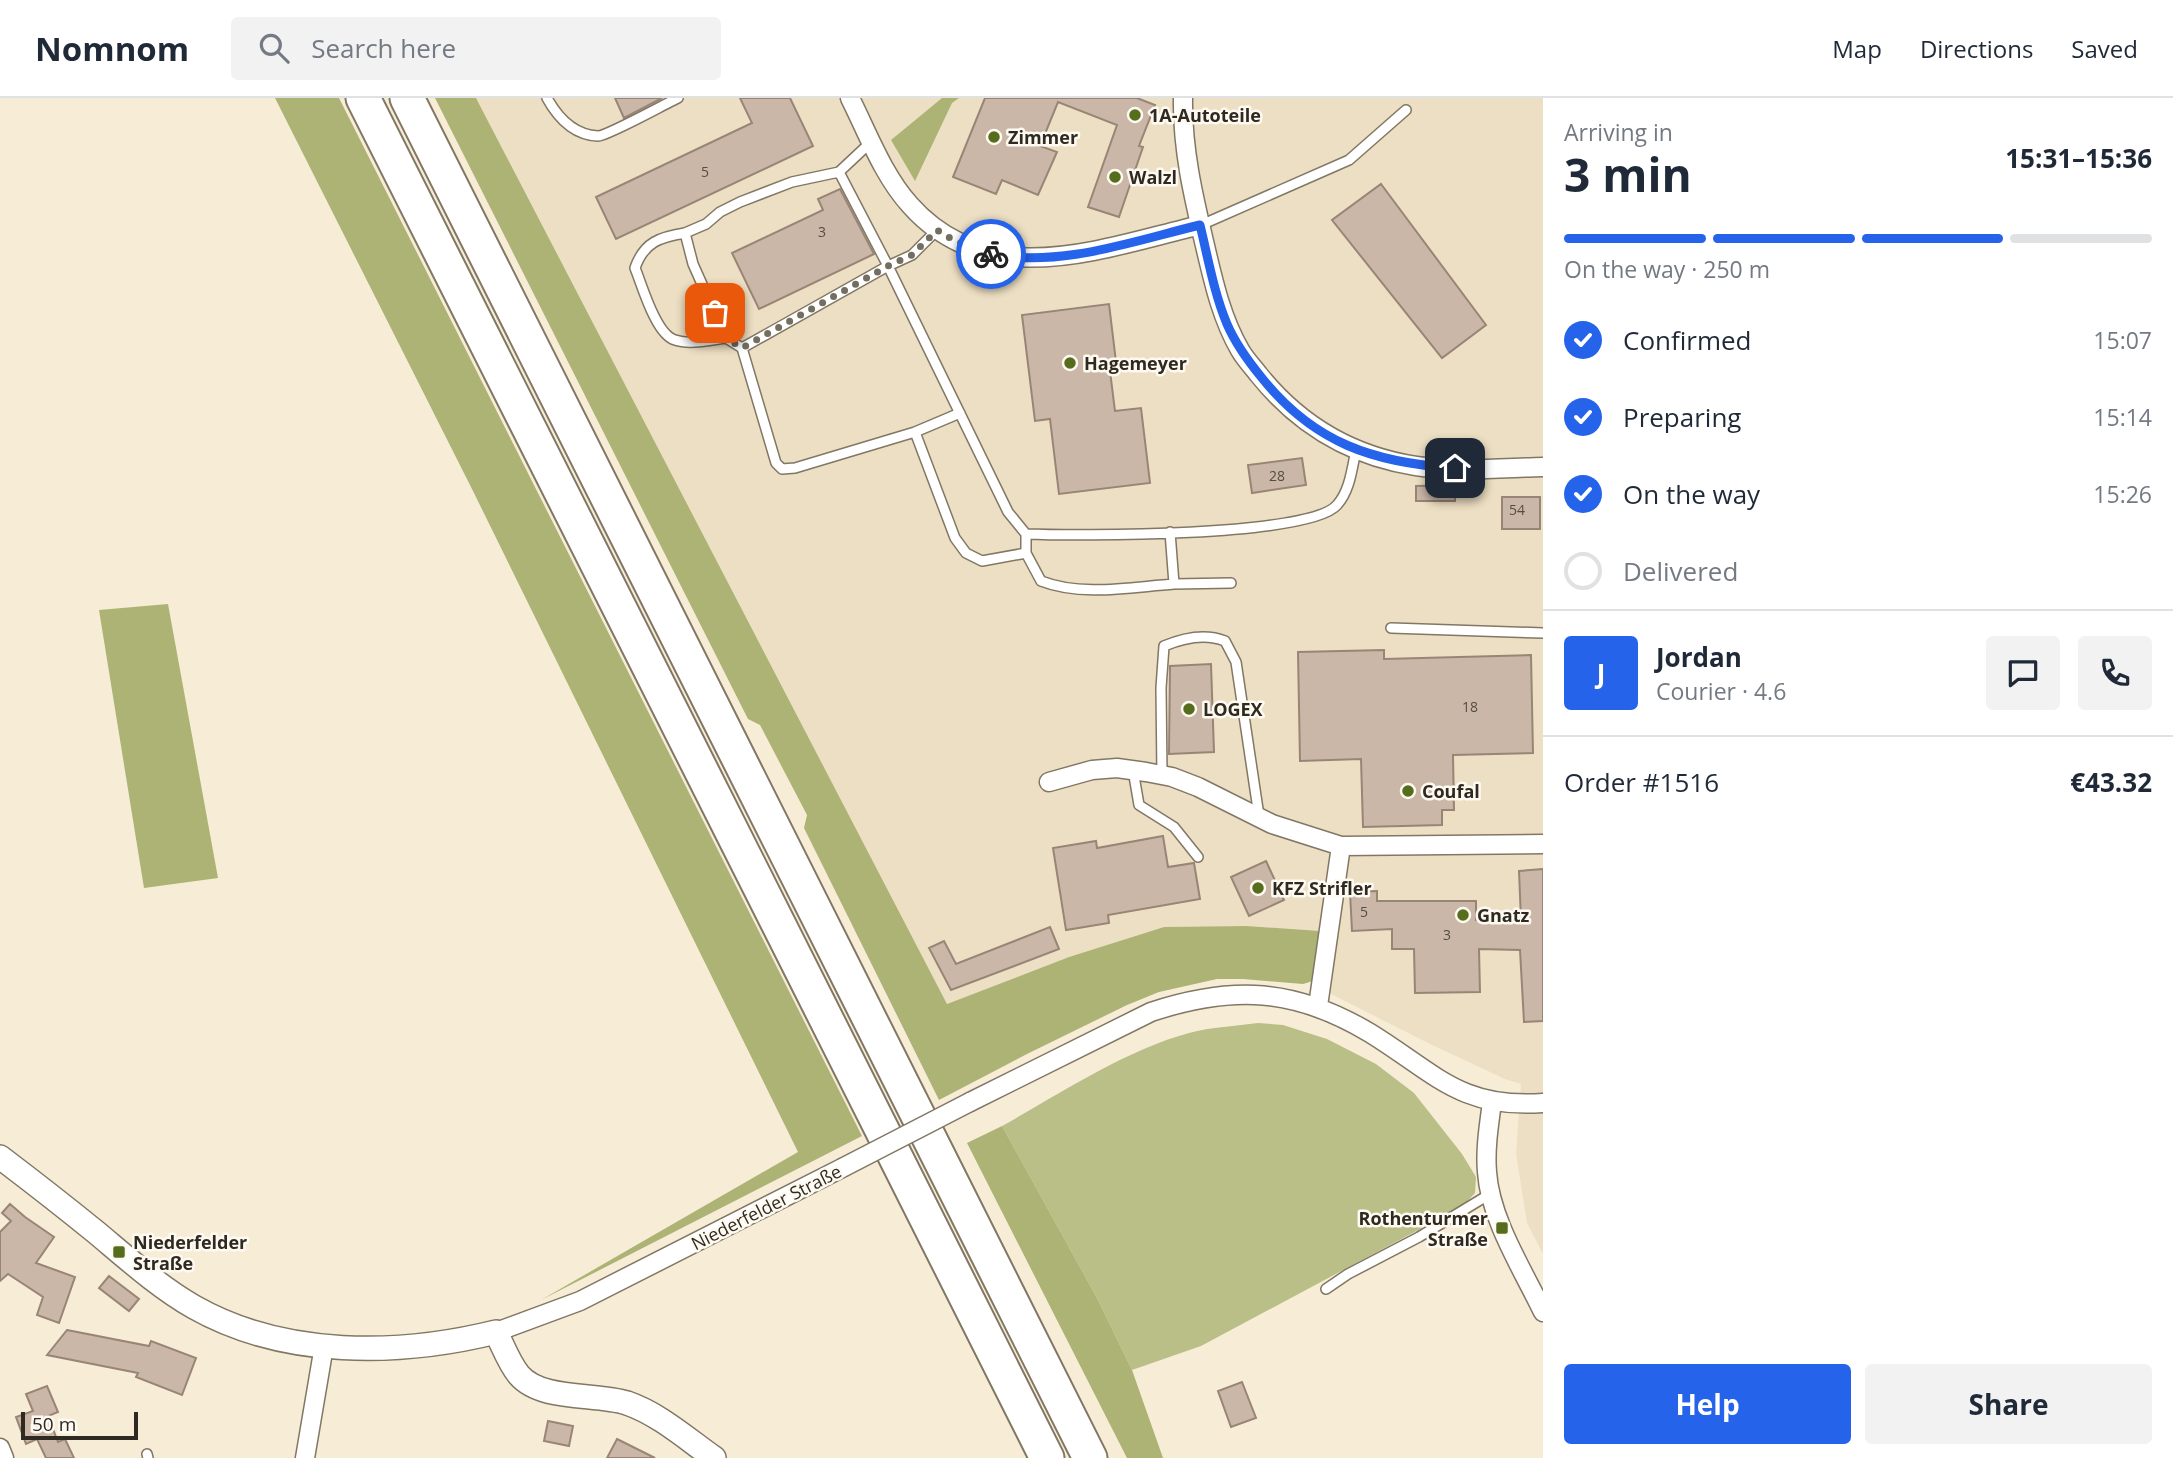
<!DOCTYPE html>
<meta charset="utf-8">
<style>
body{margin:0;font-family:"Open Sans",sans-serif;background:#f2f2f3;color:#1f2937;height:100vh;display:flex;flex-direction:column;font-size:26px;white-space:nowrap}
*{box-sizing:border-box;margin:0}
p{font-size:23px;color:#747a83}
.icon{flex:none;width:38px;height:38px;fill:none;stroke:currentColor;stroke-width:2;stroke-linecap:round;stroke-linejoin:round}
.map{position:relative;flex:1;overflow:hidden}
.drawer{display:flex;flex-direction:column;background:#fff;width:630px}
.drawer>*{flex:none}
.scale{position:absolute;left:21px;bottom:18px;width:117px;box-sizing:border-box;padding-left:7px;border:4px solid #2e2a22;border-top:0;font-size:19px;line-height:24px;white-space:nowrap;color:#2e2a22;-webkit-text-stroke:5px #fefaf1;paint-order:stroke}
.pin{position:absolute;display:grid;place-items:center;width:60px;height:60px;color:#fff;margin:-30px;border-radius:14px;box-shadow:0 4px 10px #0006}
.courier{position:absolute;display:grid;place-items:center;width:70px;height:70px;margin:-35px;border:5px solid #2563eb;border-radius:50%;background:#fff;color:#222;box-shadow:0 2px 9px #0007}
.summary em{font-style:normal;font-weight:700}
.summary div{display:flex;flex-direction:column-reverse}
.summary{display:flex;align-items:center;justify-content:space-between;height:119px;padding:0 21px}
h1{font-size:46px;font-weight:700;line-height:52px}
.bar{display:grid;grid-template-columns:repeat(4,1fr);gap:10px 7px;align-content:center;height:84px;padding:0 21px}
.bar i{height:9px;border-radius:5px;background:#e0e1e3}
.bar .active{background:#2563eb}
.bar p{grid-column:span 4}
.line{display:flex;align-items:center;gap:18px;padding:0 21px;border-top:2px solid #e0e1e3}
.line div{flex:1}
.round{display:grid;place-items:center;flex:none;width:74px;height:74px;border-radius:7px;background:#f2f2f3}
ol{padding:0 21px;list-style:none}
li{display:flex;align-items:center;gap:21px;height:77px}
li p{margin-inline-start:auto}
li .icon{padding:7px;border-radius:50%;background:#2563eb;color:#fff;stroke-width:4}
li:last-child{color:#747a83}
li i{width:38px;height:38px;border:4px solid #e0e1e3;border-radius:50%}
.primary-button{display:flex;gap:14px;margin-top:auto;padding:14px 21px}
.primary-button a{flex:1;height:80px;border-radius:7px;background:#2563eb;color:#fff;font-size:28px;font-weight:700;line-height:80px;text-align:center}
.primary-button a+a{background:#f2f2f3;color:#1f2937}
header{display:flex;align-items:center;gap:42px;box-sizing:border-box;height:98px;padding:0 35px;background:#fff;border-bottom:2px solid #e0e1e3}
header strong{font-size:33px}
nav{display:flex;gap:38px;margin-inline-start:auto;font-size:24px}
.search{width:490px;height:63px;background:#f2f2f3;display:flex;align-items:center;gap:18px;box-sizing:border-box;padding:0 24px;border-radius:7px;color:#747a83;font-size:26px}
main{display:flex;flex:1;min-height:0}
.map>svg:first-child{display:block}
.built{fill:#eddfc3}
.green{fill:#b9bf87}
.forest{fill:#adb374}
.building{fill:#cbb7a8;stroke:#988576;stroke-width:2}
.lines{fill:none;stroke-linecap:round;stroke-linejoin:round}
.service-casing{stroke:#817764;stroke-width:12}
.minor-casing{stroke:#817764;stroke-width:21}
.tertiary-casing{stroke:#817764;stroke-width:26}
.motorway-casing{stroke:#817764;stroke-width:37}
.service{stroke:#fff;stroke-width:9}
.minor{stroke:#fff;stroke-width:18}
.tertiary{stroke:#fff;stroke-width:23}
.motorway{stroke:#fff;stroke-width:33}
.minor-bridge-casing{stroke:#817764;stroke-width:21;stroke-linecap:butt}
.minor-bridge{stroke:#fff;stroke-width:18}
.done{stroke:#746e61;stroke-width:7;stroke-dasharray:0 12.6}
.route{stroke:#2563eb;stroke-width:9}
.poi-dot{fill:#576d1e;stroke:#fefaf1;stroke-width:2.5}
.labels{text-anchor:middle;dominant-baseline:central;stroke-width:5;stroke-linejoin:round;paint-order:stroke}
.number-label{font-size:14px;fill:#554d44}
.poi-label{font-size:18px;font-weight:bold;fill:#2e2a22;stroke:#fefaf1;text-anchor:start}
.street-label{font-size:18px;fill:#2e2a22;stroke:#fefaf1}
</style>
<header>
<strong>Nomnom</strong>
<div class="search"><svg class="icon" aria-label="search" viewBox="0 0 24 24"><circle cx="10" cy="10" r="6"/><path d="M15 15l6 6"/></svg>Search here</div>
<nav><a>Map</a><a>Directions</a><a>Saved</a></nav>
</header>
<main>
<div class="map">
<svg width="1543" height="1360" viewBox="0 0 1543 1360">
<rect width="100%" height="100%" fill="#f7ecd6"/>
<path class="built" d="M476,0H942L891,42L959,0H1543V1156L1527,1125L1516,1056L1521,986L1505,981L1432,947L1333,897L1313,883L1320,833L1246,828L1164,829L1069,859L947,906Z"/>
<path class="green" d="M1258,925L1283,927L1327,941L1376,966L1414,995L1462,1056L1476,1079L1475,1095L1463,1108L1201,1248L1132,1272L1097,1200L1002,1028C1059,996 1126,952 1189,935C1211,929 1236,928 1258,925Z"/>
<path class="forest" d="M275,0H339L862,1038L541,1202L798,1054L473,393Z
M435,0H476L947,906L1069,859L1164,829L1246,828L1320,833L1313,883L1303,886L1243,881H1217L1159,894L1127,907L1027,956L939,1002L804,730L807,717L760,627L748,621Z
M942,0H959L952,5L915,83L891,42Z
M168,506L218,780L144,790L99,512Z
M1002,1028L1097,1200L1132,1272L1163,1360H1127L967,1045Z"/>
<path class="building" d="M615,0H662L624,20Z
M740,0H790L813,48L616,141L596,99L752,25Z
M985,0H1137L1155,7L1139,48L1143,49L1119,119L1088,109L1117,27L1058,4L1040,48L1057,54L1038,97L1002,82L996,96L953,79Z
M1381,86L1486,227L1442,260L1332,122Z
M840,91L874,156L759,211L732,155L823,112L818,101Z
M1109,206L1116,264L1109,265L1115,313L1141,310L1150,385L1059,396L1050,321L1035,323L1022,217Z
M1302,360L1306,387L1252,395L1248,367Z
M1455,387V403H1416V388Z
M1502,399H1540V431H1502Z
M1384,552V561L1531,557L1533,655L1453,657L1454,712H1442V727L1363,729L1361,661L1300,663L1298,554Z
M1211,566L1214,654L1169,656L1170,568Z
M1163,738L1168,769L1194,765L1200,801L1108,817L1109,825L1066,832L1053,750L1096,743L1097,750Z
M1266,763L1284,802L1249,818L1231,779Z
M1543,771V923L1524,924L1520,852L1479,851L1480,894L1415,895L1414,851H1392V831L1352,833L1350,794L1377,793V803H1476V822H1521L1519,773Z
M1050,829L1059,851L951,892L929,850L944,843L956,866Z
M10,1106L25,1119L54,1139L36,1165L75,1179L59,1225L37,1217L43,1199L8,1176L0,1183V1134L11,1123L2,1115Z
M109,1178L139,1201L129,1213L99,1190Z
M67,1232L149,1248L151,1243L196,1260L182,1297L136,1279L138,1275L47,1257Z
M1242,1284L1256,1320L1231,1329L1218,1293Z
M47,1288L58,1314L48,1318L58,1344L65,1341L74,1360H46L37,1341L26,1346L16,1319L33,1313L26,1296Z
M548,1323L573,1328L569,1348L544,1343Z
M617,1341L655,1360H607Z"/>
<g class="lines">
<g class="service-casing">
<path id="service" d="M547,0C558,20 574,37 598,38C607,38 665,6 678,0
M839,74L888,168L742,250L726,240L693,166L685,135L706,126L720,114L740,104L792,84L839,74L871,44
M1201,127L1349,62L1406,12
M937,132L912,157L888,168L1008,414L1026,436C1075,438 1310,439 1337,407C1350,393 1352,370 1356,352
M685,135C660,139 644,144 635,170C642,187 656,237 675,242C690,247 710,242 726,240
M742,250L776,365L782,371L795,370L915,334
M960,315L915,334L955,440L966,455L982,463L1026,455
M1026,436V455L1041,483C1082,499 1131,489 1174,486L1170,434
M1174,486L1231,485
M1391,530L1543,535
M1133,672L1139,707L1174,729L1198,759
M1162,677L1161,590L1164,548C1183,540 1205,535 1225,543L1236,564L1259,718
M1326,1191L1348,1176L1419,1139L1490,1096
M147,1356L148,1360"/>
</g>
<g class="minor-casing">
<path id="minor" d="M850,0C868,36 883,77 910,107C989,196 1102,150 1201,127
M1183,0C1182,52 1194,101 1206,152C1214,186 1222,221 1240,252C1245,261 1253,269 1259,277C1300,328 1351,358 1416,368C1457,374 1501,370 1543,369
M1049,684L1092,672L1117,670L1146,674L1172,679L1198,689L1272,726L1341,748L1543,746
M1318,908L1341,748
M970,1004L1151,914C1233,887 1295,890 1370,935C1435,975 1460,1011 1543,1005
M1492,1004C1489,1027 1485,1051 1487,1074C1490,1121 1523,1172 1543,1214
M496,1234L580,1203L842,1070
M0,1350L4,1360
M305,1360L324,1248"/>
</g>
<g class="tertiary-casing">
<path id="tertiary" d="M0,1059C33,1084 65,1109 97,1135C128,1161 159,1189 194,1209C284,1260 399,1258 496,1234C503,1248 509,1265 519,1277C541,1303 595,1295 627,1305C659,1316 687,1341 714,1360"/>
</g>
<g class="motorway-casing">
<path id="motorway" d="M363,0L1047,1360
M407,0L1090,1360"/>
</g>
<use href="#service" class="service"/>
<use href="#minor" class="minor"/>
<use href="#tertiary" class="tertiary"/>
<use href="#motorway" class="motorway"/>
<g class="minor-bridge-casing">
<path id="minor-bridge" d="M842,1070L970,1004"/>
</g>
<use href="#minor-bridge" class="minor-bridge"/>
</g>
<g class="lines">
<path class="done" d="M715,215L726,240L742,250L888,168L912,157L937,132L955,143L991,156"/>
<path class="route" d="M991,156C1060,170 1133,143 1200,127C1208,160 1214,195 1227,226C1236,247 1248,263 1262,280C1314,345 1374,365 1455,370"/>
</g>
<g class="poi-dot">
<circle cx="1135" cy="17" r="7"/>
<circle cx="994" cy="39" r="7"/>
<circle cx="1115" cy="79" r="7"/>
<circle cx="1070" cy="265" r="7"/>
<circle cx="1189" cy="611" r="7"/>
<circle cx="1408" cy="693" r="7"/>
<circle cx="1258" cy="790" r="7"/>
<circle cx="1463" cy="817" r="7"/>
<rect x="1495" y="1123" width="14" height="14" rx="3.5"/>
<rect x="112" y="1147" width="14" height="14" rx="3.5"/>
</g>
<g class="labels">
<g class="number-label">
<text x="705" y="73">5</text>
<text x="822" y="133">3</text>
<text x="1277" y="377">28</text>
<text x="1517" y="411">54</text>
<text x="1470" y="608">18</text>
<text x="1364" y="813">5</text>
<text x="1447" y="836">3</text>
</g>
<g class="poi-label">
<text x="1149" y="17">1A-Autoteile</text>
<text x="1008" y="39">Zimmer</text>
<text x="1129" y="79">Walzl</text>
<text x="1084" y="265">Hagemeyer</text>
<text x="1203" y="611">LOGEX</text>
<text x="1422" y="693">Coufal</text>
<text x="1272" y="790">KFZ Strifler</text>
<text x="1477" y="817">Gnatz</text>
<text x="1488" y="1120" text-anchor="end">Rothenturmer<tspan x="1488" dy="21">Straße</tspan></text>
<text x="133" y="1144">Niederfelder<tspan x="133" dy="21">Straße</tspan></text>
</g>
<g class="street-label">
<text transform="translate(766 1109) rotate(-27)">Niederfelder Straße</text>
</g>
</g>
</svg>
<div class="scale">50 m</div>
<div class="pin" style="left:715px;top:215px;background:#ea580c"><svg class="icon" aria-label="bag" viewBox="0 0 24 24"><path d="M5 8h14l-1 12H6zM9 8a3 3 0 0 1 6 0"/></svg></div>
<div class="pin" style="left:1455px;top:370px;background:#1f2937"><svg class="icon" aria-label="home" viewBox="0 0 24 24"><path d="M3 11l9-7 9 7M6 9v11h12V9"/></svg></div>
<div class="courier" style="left:991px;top:156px"><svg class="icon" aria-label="bike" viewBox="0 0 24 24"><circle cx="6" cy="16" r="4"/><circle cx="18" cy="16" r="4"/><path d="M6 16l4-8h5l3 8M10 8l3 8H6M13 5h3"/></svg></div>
</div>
<section class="drawer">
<div class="summary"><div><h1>3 min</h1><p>Arriving in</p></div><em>15:31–15:36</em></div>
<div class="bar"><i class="active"></i><i class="active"></i><i class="active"></i><i></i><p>On the way · 250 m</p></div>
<ol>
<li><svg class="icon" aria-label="check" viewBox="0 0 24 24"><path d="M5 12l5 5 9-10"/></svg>Confirmed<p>15:07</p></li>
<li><svg class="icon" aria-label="check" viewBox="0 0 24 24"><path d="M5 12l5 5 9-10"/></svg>Preparing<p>15:14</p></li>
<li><svg class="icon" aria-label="check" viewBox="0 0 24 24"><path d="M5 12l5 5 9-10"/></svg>On the way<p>15:26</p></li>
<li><i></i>Delivered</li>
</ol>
<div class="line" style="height:126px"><b class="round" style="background:#2563eb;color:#fff">J</b><div><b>Jordan</b><p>Courier · 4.6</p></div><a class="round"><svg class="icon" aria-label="chat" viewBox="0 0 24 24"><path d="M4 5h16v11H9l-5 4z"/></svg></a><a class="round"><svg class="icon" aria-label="phone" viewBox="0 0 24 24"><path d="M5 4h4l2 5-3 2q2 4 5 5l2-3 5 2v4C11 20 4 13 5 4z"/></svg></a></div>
<div class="line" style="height:91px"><div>Order #1516</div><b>€43.32</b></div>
<div class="primary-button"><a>Help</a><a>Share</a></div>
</section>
</main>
